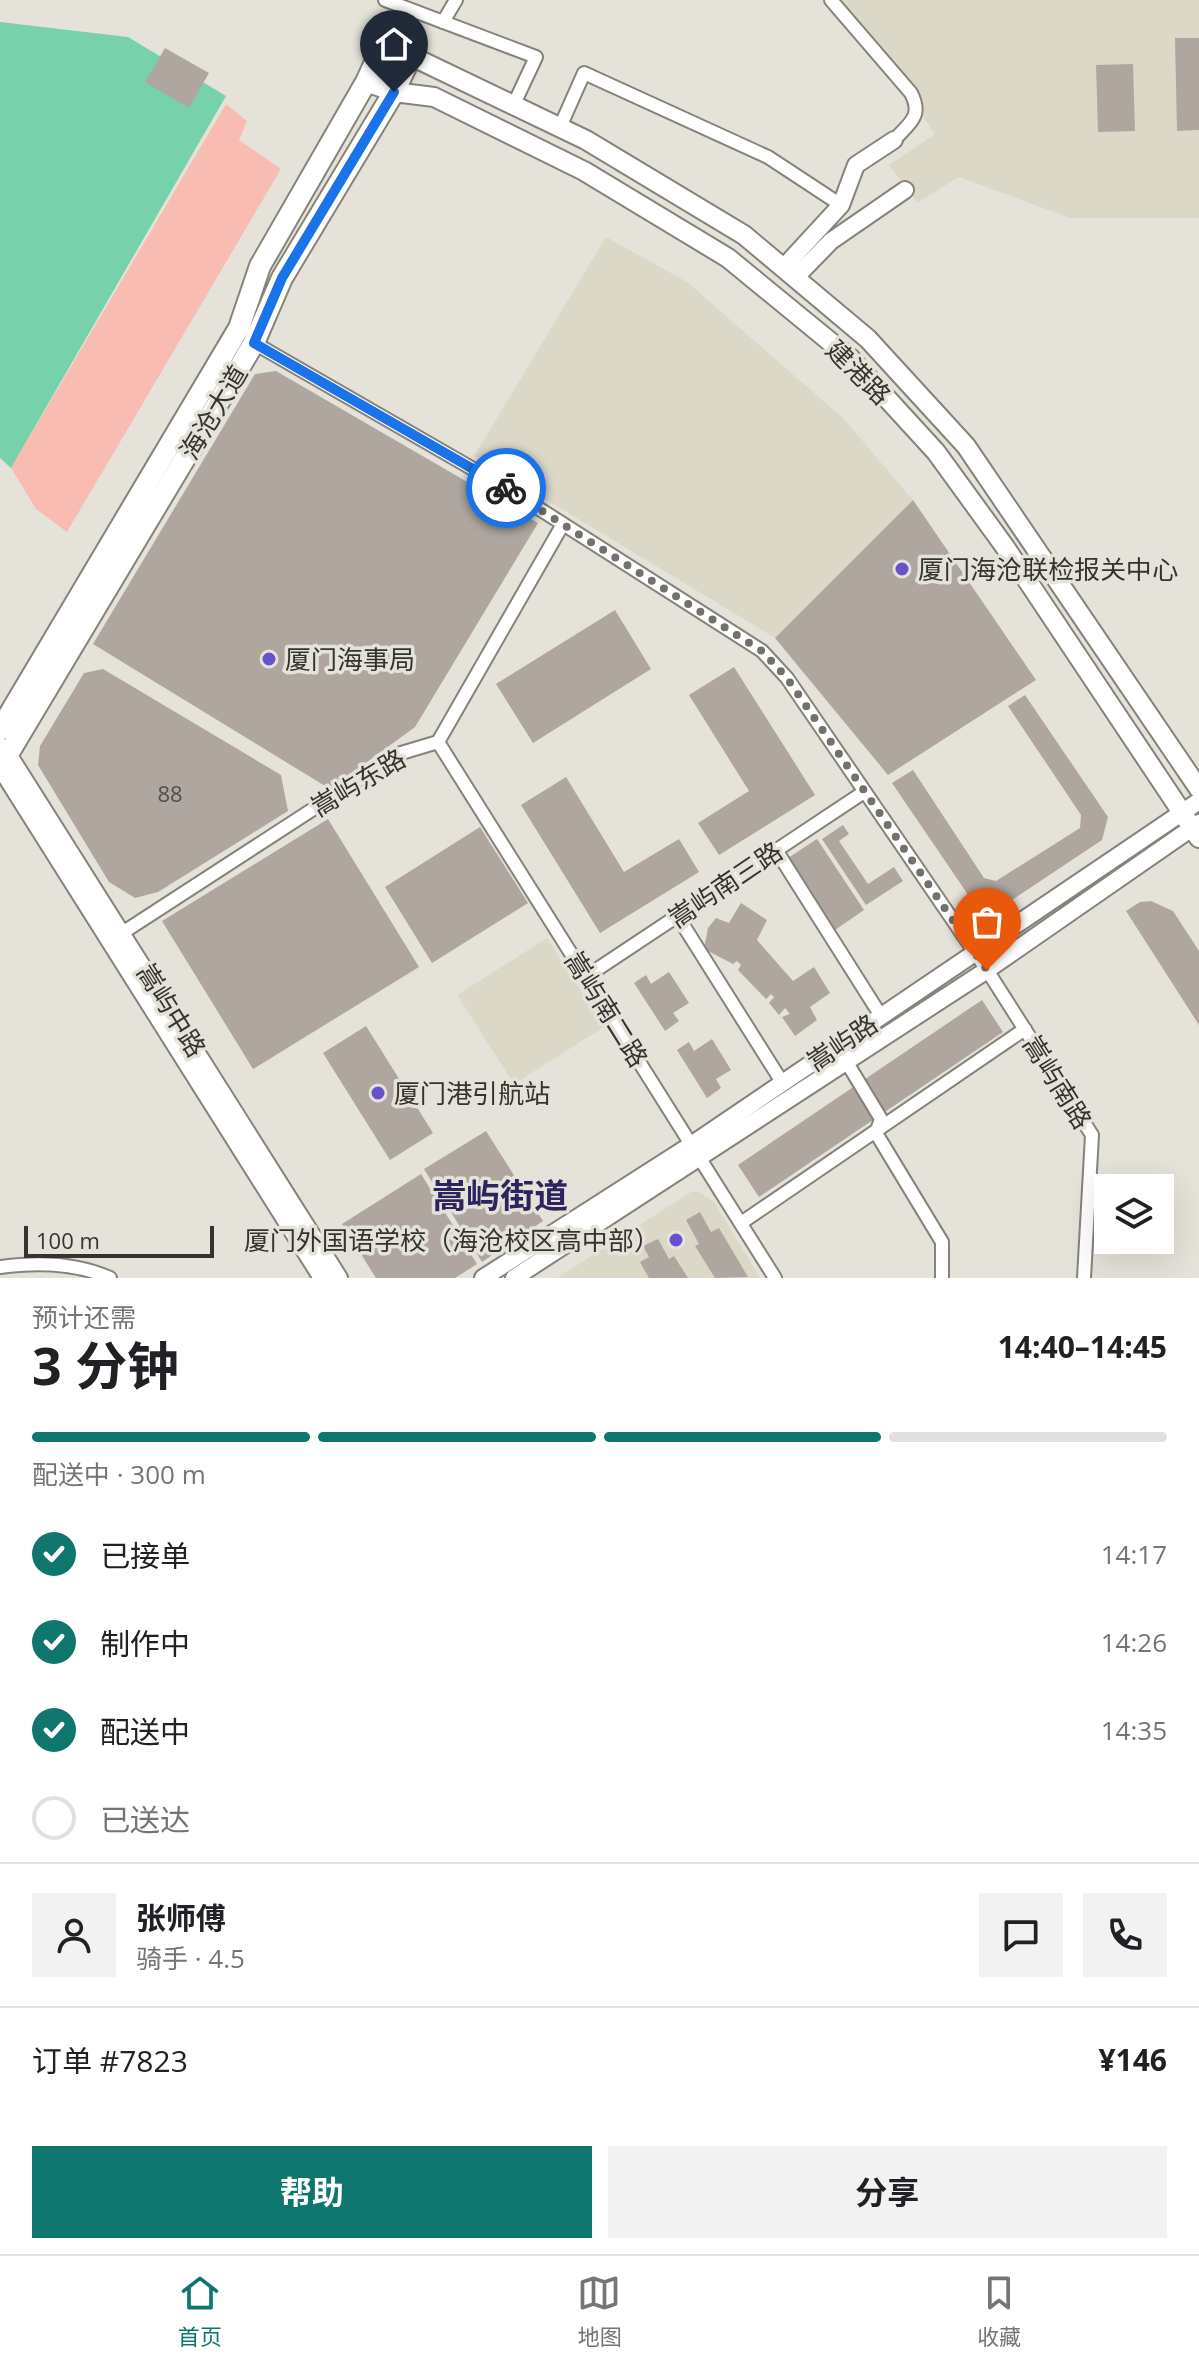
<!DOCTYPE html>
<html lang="zh">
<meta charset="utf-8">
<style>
body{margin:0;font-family:"Open Sans","Noto Sans SC",sans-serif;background:#f2f2f2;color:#202124;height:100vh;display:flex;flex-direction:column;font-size:30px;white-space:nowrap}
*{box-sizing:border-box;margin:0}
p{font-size:26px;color:#757577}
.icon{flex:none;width:44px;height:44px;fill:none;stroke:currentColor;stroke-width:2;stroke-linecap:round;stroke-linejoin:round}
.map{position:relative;height:1278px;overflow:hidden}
.panel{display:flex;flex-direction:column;background:#fff;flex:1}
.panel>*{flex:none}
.buttons{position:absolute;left:1094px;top:1174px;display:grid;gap:16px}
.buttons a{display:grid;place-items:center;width:80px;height:80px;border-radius:0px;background:#fff;box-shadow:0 8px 32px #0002;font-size:40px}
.scale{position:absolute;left:24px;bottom:20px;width:190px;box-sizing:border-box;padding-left:8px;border:4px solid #34332f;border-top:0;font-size:22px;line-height:28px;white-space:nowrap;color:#34332f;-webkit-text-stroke:6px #e5e3d9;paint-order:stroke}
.pin{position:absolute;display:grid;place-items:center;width:68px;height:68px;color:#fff;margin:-82px -34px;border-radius:50% 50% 50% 0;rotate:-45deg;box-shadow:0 0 8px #0007}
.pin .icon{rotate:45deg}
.courier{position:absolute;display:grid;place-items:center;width:80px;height:80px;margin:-40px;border:6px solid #1a73e8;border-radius:50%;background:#fff;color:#222;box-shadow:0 2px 10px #0007}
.head em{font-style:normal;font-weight:700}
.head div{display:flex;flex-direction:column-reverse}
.head{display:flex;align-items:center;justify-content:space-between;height:136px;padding:0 32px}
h1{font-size:52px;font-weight:700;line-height:60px}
.bar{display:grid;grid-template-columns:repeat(4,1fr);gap:12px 8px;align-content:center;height:96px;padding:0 32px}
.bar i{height:10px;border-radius:6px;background:#e0e0e0}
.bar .on{background:#0f766e}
.bar p{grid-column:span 4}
.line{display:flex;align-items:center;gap:20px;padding:0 32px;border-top:2px solid #e0e0e0}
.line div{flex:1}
.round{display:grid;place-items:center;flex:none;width:84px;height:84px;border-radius:0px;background:#f2f2f2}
ol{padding:0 32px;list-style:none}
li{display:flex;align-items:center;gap:24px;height:88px}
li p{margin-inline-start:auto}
li .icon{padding:8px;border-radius:50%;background:#0f766e;color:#fff;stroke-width:4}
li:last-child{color:#757577}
li i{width:44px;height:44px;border:4px solid #e0e0e0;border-radius:50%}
.primary-button{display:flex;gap:16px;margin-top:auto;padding:16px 32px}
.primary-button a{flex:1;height:92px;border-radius:0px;background:#0f766e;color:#fff;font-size:32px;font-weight:700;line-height:92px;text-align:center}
.primary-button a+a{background:#f2f2f2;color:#202124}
.dock{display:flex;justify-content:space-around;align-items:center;height:112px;border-top:2px solid #e0e0e0;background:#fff;font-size:22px;color:#757577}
.dock a{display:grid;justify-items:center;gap:4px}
.dock .on{color:#0f766e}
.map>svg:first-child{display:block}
.built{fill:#dcd8c7}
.green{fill:#f8bcb3}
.water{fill:#77d1ab}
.building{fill:#aea69f}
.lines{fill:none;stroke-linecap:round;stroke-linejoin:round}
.minor-casing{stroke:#85837a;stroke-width:16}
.tertiary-casing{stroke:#85837a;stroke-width:20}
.secondary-casing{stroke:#85837a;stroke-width:22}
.primary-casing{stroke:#85837a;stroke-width:24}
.minor{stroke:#fff;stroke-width:12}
.tertiary{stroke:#fff;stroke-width:16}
.secondary{stroke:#fff;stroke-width:18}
.primary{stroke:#fff;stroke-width:20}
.done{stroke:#72716a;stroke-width:8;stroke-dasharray:0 14.4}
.route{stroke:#1a73e8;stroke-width:10}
.poi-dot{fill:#6652cb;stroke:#e5e3d9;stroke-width:3}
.labels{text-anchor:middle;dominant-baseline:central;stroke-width:7;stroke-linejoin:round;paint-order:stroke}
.number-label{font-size:22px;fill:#52504b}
.street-label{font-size:26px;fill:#34332f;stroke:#e5e3d9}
.poi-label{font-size:26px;fill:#34332f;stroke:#e5e3d9;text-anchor:start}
.district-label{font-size:34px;font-weight:bold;fill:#2d245e;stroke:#e5e3d9}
</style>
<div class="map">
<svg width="1199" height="1278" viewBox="0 0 1199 1278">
<rect width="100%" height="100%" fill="#e5e3d9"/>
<path class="built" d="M824,0H1199V218H1070L959,177L917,203L889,165L935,134L909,97Z
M606,237L687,282L843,418L913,500L775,638L474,456Z
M547,938L604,1027L514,1084L457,995Z
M691,1192H699L714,1202L760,1278H557Z"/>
<path class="green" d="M226,104L247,121L239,140L281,169L67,532L36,509L11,468Z"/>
<path class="water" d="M0,22L128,37L226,96L11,468L0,458Z"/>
<path class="building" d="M1175,38H1199V130L1177,131Z
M165,48L209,73L189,108L145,82Z
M1133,64L1135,131L1098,132L1096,65Z
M276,371L538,523L415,727L330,789L93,644L255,374Z
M913,500L1036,680L888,775L775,638Z
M615,610L651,669L533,743L496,684Z
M734,667L815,795L719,855L698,823L749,791L689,695Z
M103,669L281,775L288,811L158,892L135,898L109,882L38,765L40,746L84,673Z
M1025,695L1108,817L1102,840L997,910L975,905L892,783L913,770L984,878L996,881L1080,828L1081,815L1008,706Z
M566,777L624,872L679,839L699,872L600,933L521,805Z
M328,819L419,967L253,1069L162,921Z
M843,825L849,834L839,841L868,884L894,867L903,881L866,905L822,839Z
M480,827L528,903L432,963L385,887Z
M817,839L864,910L835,930L788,858Z
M1151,901L1173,911L1199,951V1025L1126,911L1140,902Z
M741,903L767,920L757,940L793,981L814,967L830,993L810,1007L817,1020L795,1036L782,1017L790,1014L785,1008L779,1015L769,1003L774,997L771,994L766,999L738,970L741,965L737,961L733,964L704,949L708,928L716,918L729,923Z
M669,972L689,1003L673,1013L679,1021L665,1031L634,983L646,975L651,984Z
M982,1000L1003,1032L759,1197L738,1165Z
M366,1026L433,1133L390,1160L323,1053Z
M712,1039L731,1070L716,1079L721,1088L707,1098L677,1050L689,1042L694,1051Z
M486,1131L543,1221L482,1262L424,1169Z
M421,1174L477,1264L455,1278H376L342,1224Z
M700,1212L711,1232L719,1228L748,1277L715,1278L695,1246L699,1244L686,1220Z
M658,1239L669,1259L674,1256L688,1278H649L640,1262L649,1257L643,1246Z"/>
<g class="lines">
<g class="minor-casing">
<path id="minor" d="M385,0L536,57L514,104
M831,0L911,93C923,116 910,123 894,140
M443,22L456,0
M560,127L584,73L768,157L841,205
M254,343L513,492L762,651L787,678L987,970L1092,1135L1084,1278
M438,742L775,1278
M776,850L881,1016
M678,917L782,1082
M116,937L398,754L438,742L563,524
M587,976L864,792
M846,1061L881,1119L876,1133L942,1242V1278
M741,1223L1025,1029
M0,1267C36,1262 77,1263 110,1278"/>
</g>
<g class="tertiary-casing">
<path id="tertiary" d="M783,268L841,205L856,165L894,140
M795,278L831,241L905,190
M0,746L8,754L339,1278
M0,767L322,1278
M483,1278L691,1145L1199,801
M514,1278L987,970L1199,823"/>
</g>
<g class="secondary-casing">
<path id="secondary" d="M384,43L586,140L744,235L868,339L966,446L1199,789
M366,82L394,92L434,97L584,171L728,258L850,358L936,452L1005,547L1199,838"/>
</g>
<g class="primary-casing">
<path id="primary" d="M0,730L239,328L260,266L366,82L384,43
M0,762L8,754L254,343L282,278L394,92L412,54"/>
</g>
<use href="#minor" class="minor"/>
<use href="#tertiary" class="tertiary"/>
<use href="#secondary" class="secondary"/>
<use href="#primary" class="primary"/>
</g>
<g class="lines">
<path class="done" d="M506,488L762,651L787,678L987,970"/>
<path class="route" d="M394,92L282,278L254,343L506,488"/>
</g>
<g class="poi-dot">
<circle cx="902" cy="569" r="8"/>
<circle cx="269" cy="659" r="8"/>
<circle cx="378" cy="1093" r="8"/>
<circle cx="676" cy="1240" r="8"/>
</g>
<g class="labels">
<g class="number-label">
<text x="170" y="793">88</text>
</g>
<g class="street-label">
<text transform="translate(859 372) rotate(45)">建港路</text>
<text transform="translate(213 412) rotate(-59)">海沧大道</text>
<text transform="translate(358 782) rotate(-31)">嵩屿东路</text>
<text transform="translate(725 884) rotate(-34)">嵩屿南三路</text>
<text transform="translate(607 1009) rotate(58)">嵩屿南二路</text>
<text transform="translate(172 1010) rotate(58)">嵩屿中路</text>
<text transform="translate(842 1042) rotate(-34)">嵩屿路</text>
<text transform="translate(1058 1082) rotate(58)">嵩屿南路</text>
</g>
<g class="poi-label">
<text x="918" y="569">厦门海沧联检报关中心</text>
<text x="285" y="659">厦门海事局</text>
<text x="394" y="1093">厦门港引航站</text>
<text x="660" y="1240" text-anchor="end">厦门外国语学校（海沧校区高中部）</text>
</g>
<g class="district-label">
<text x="500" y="1195">嵩屿街道</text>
</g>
</g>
</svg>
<div class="buttons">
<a><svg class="icon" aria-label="layers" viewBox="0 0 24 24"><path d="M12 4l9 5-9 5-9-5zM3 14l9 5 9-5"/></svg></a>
</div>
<div class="scale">100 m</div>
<div class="pin" style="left:987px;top:970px;background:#ea580c"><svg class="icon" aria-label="bag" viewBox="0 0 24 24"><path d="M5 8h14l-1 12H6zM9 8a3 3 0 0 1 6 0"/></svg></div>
<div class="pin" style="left:394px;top:92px;background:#1f2937"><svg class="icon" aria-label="home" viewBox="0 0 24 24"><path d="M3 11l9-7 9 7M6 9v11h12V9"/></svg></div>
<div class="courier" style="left:506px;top:488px"><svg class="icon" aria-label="bike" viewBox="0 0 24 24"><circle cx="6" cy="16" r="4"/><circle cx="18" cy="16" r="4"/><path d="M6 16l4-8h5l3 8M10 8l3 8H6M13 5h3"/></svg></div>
</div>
<section class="panel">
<div class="head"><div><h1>3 分钟</h1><p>预计还需</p></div><em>14:40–14:45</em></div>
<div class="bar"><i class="on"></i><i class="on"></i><i class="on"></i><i></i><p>配送中 · 300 m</p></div>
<ol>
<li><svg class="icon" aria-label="check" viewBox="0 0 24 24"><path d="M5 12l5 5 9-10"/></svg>已接单<p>14:17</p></li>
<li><svg class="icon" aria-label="check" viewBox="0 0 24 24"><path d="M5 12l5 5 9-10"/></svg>制作中<p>14:26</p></li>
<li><svg class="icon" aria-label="check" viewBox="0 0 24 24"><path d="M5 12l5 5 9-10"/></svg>配送中<p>14:35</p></li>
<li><i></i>已送达</li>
</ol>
<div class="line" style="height:144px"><a class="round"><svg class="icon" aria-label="person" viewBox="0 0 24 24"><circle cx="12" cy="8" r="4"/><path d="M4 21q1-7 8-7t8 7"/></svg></a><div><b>张师傅</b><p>骑手 · 4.5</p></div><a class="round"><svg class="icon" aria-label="chat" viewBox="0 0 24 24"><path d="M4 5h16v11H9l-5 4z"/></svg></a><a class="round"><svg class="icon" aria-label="phone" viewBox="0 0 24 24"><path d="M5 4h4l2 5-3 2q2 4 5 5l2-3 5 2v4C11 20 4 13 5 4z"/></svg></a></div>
<div class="line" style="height:104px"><div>订单 #7823</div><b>¥146</b></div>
<div class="primary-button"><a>帮助</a><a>分享</a></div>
</section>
<nav class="dock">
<a class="on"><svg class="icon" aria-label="home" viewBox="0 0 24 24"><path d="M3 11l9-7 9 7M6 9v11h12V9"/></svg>首页</a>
<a><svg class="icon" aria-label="map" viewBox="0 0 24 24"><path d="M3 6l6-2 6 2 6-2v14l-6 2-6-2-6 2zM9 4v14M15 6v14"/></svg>地图</a>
<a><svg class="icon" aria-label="saved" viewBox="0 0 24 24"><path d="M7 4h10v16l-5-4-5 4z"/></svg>收藏</a>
</nav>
